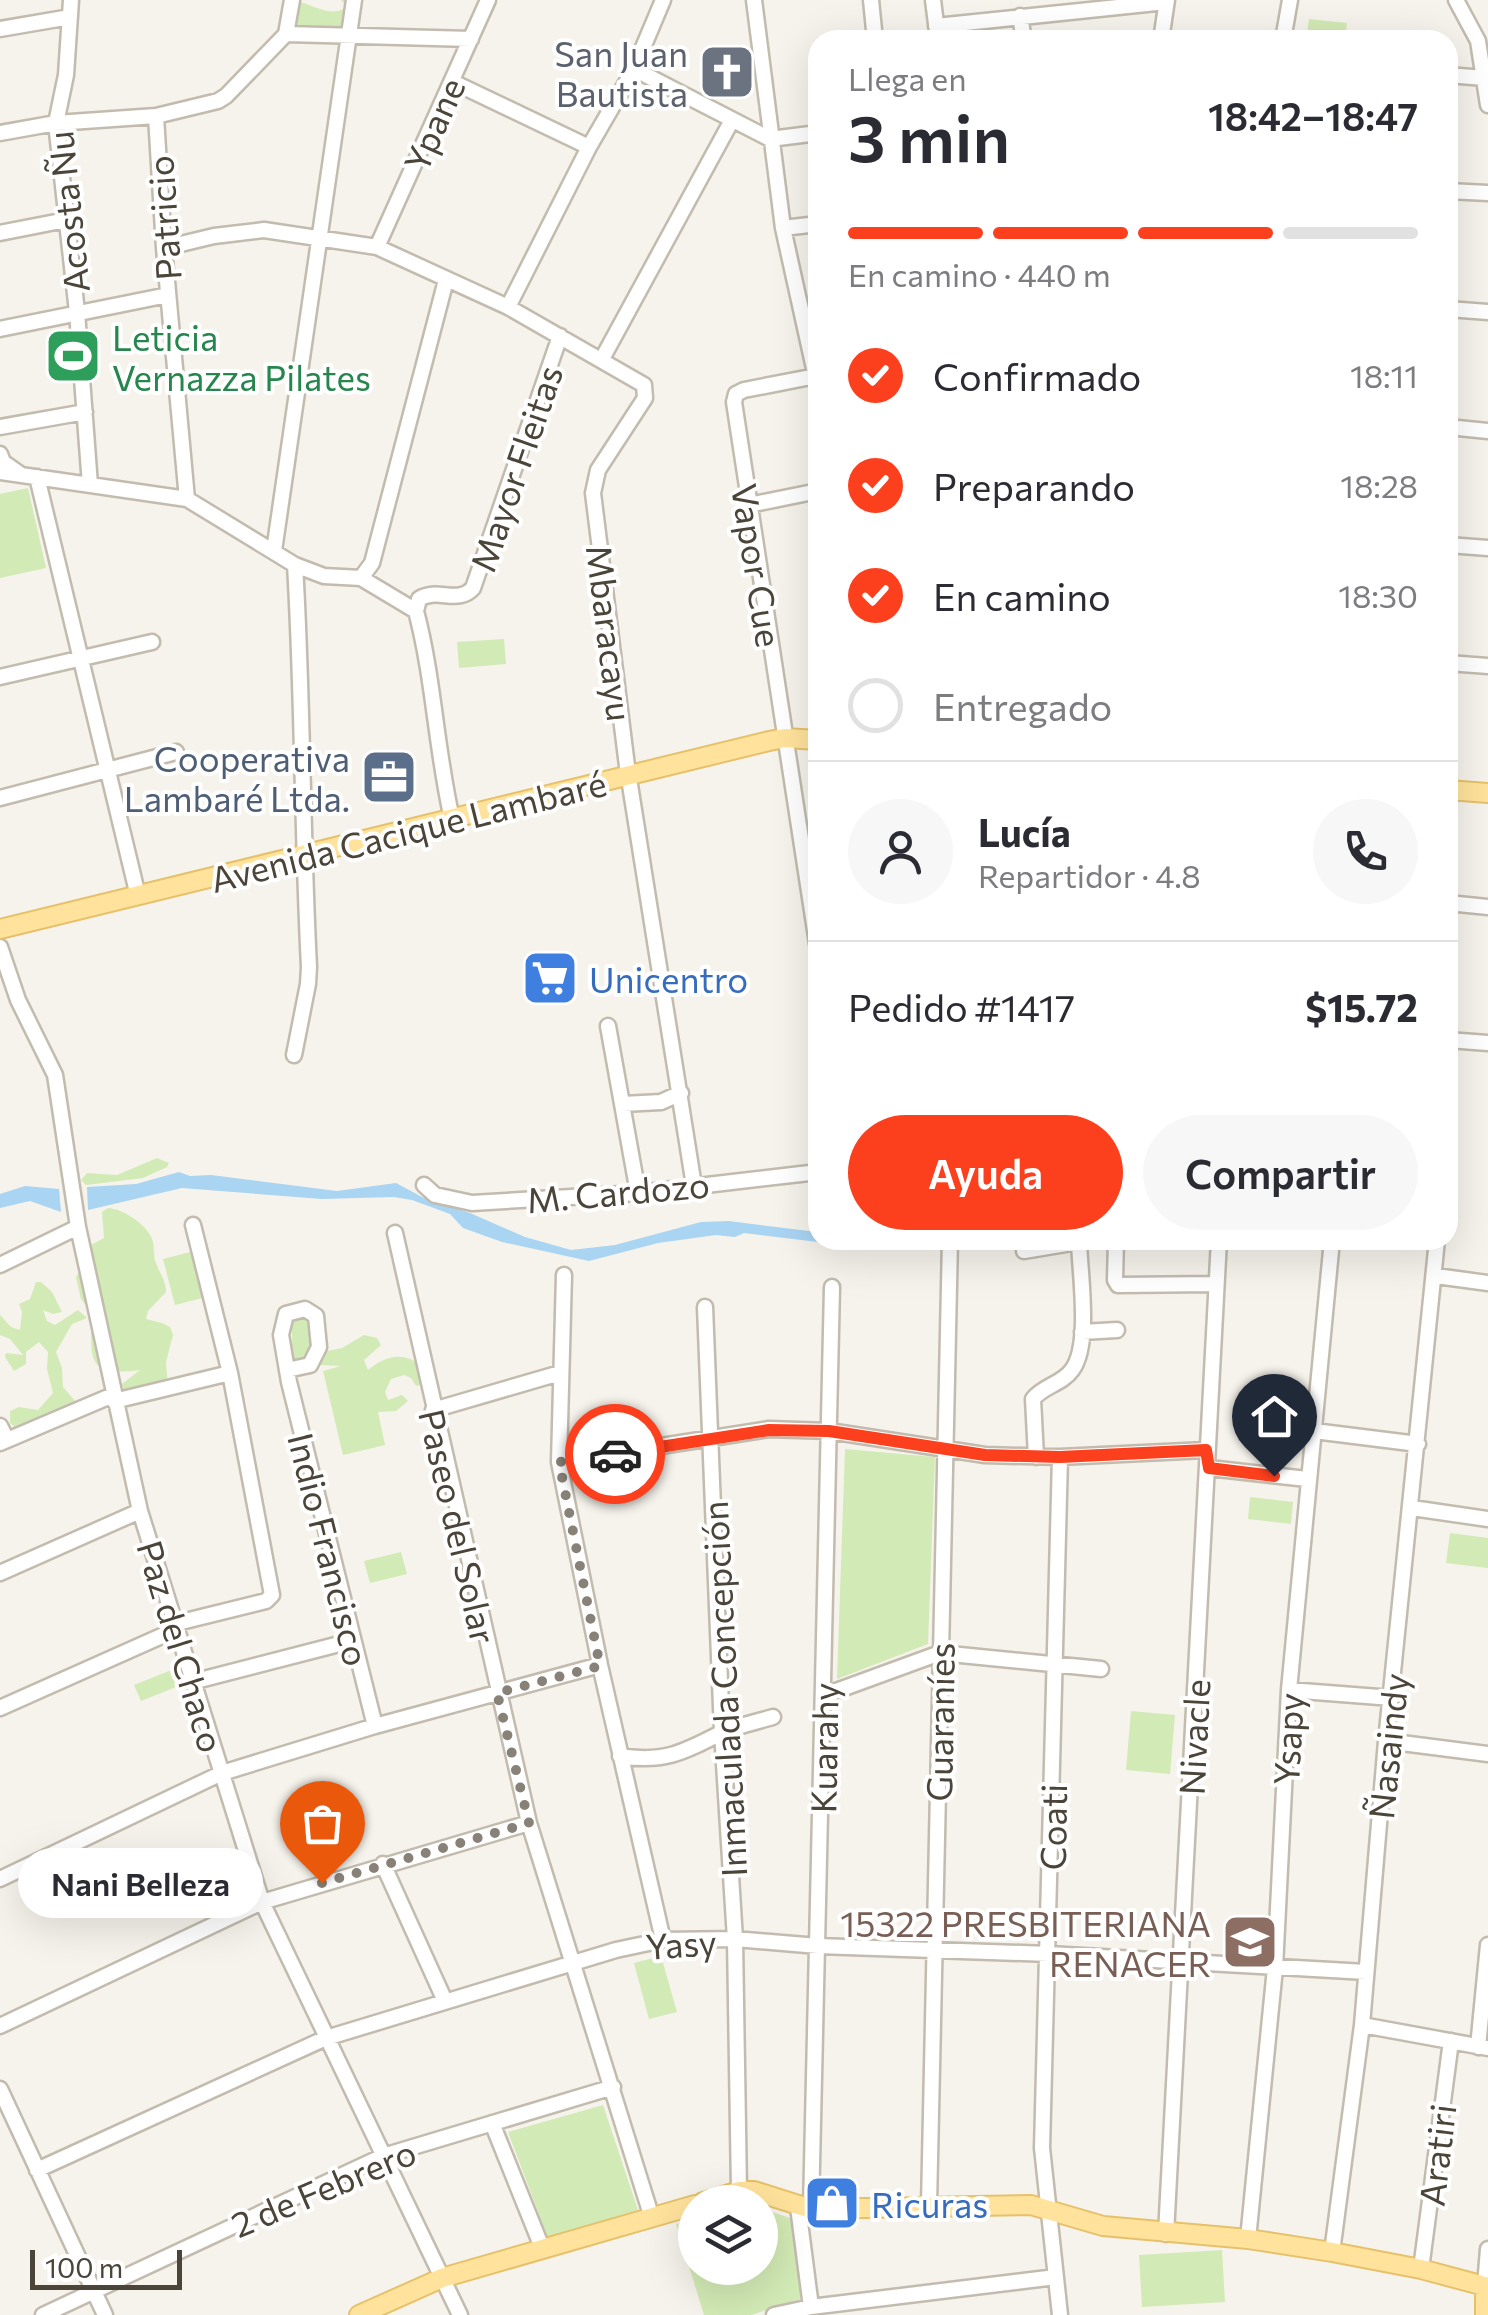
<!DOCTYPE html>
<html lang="es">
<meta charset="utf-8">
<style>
body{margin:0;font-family:Commissioner,sans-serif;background:#f7f7f7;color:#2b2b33;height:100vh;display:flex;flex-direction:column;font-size:38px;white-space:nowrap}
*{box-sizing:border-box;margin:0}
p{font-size:32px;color:#7c7c81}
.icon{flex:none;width:55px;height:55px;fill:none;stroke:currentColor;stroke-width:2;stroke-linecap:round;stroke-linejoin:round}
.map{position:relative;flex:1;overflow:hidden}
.details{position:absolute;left:808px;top:30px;width:650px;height:1220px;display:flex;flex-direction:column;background:#fff;border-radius:30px;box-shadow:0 10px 40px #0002}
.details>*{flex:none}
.tools{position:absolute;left:678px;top:2185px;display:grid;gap:20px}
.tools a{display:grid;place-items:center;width:100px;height:100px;border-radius:50%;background:#fff;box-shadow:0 10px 40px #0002;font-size:50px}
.scale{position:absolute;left:30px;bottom:25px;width:152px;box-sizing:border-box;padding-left:10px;border:5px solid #4b4439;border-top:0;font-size:28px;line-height:35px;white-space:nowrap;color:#4b4439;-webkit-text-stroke:8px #fff;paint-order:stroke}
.pin{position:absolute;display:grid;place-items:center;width:85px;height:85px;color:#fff;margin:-102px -42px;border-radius:50% 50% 50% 0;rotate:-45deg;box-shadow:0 0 10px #0007}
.pin .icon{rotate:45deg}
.courier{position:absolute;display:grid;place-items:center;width:100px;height:100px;margin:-50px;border:8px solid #fc3f1d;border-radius:50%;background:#fff;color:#222;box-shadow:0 2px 12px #0007}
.bubble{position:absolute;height:70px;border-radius:35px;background:#fff;box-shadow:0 10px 40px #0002;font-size:32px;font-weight:600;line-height:70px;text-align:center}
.head em{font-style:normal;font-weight:600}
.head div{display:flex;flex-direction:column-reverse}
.head{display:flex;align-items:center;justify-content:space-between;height:170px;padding:0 40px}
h1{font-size:65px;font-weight:600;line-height:75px}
.bar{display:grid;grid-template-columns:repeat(4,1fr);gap:15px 10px;align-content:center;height:120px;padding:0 40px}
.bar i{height:12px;border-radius:8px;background:#e1e1e2}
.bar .selected{background:#fc3f1d}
.bar p{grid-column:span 4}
.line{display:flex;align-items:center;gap:25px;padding:0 40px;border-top:2px solid #e1e1e2}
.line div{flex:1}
.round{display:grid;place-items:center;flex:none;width:105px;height:105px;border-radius:52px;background:#f7f7f7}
ol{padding:0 40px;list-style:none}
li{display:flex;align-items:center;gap:30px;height:110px}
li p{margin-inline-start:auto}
li .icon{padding:10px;border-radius:50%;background:#fc3f1d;color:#fff;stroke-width:4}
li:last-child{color:#7c7c81}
li i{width:55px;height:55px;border:5px solid #e1e1e2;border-radius:50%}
.primary-button{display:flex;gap:20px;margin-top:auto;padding:20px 40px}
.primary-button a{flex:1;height:115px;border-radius:60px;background:#fc3f1d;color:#fff;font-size:40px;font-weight:600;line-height:115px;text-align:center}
.primary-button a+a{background:#f7f7f7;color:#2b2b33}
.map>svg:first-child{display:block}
.green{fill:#d2eab5}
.water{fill:#a9d4f2}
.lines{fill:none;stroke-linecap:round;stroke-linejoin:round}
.minor-casing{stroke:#c2bbae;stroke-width:19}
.major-casing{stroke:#e6c16a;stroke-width:22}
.minor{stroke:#fff;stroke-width:14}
.major{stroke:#ffe39c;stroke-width:18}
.done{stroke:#878178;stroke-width:10;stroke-dasharray:0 18}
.route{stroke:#fc3f1d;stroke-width:12}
.labels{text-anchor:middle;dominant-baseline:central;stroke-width:8;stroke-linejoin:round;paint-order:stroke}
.worship-label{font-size:35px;fill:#5b616d;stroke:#fff;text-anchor:end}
.street-label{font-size:35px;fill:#4b4439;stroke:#fff}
.leisure-label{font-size:35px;fill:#27864d;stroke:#fff;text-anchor:start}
.service-label{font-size:35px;fill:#4e5e75;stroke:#fff;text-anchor:end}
.shop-label{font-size:35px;fill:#366cbe;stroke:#fff;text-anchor:start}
.education-label{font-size:35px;fill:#785e54;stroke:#fff;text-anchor:end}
</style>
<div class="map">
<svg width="1488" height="2315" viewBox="0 0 1488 2315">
<rect width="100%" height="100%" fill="#f6f3ec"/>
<path class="green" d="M288,0C309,0 327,20 347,7L341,0H356L359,17L356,24L339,30L314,25L288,30Z
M1309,19L1347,23L1345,40H1306Z
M28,488L46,568L0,578V494Z
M504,639L506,664L459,668L457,642Z
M157,1158L169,1163L167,1167L143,1178L86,1185L81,1180L87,1173L117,1175Z
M108,1208C122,1209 143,1222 150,1235C155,1242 153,1251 155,1260C158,1271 166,1280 166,1292L148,1311L146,1319L162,1323L170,1327L173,1335L166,1362L168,1388C158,1401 140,1405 126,1396L122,1384L140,1370C81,1378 93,1354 91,1312L81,1299L76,1277L85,1264L89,1246L104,1238L102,1212Z
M194,1251L206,1297L175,1305L163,1259Z
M36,1282H41L52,1292L62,1312L53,1314L43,1310L47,1321L55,1325L78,1310L87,1318L72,1324L56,1352L62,1368L63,1387L75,1401V1405L16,1428L10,1423V1411L19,1407L38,1410L53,1393L47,1369L48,1352L39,1342L26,1352V1364L14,1371L5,1357L6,1353L23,1355L10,1339L0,1335V1315L11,1327L20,1330L22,1312L19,1304L30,1299Z
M313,1314L323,1352L342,1348L364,1335L377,1338L381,1345L364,1360L368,1370C384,1357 401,1351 419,1364L420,1385L416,1386L411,1378L404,1375L391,1379L385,1392L388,1400L402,1395L408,1401L396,1411L378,1412L385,1445L343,1455L323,1371L341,1366L297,1364L292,1357V1316Z
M845,1449L935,1457L928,1644L837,1679Z
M1250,1497L1293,1502L1291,1524L1248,1519Z
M1450,1533L1488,1538V1568L1446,1563Z
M401,1552L407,1574L370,1583L364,1561Z
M174,1669L181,1685L141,1701L134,1685Z
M1131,1711L1175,1715L1170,1774L1126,1770Z
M661,1956L677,2012L649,2019L634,1963Z
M603,2105L638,2210L548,2238L508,2132Z
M760,2208L793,2219L801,2299L751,2315H704L676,2224L695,2218V2268H760Z
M1222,2250L1225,2302L1142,2307L1139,2255Z"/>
<path class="water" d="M179,1172L190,1176L211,1175L337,1191L396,1183L424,1198L470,1213L525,1237L571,1250L615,1245L701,1222L729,1221L817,1232L818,1240L942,1242L918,1250H884L744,1233L735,1237L716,1235L658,1243L589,1261L502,1242L463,1228L450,1214L412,1200L394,1197L322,1199L182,1188L88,1210L87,1187L136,1184Z
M25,1186L59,1189L61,1212L30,1201L0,1208V1194Z"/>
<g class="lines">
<g class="minor-casing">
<path id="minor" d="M71,0L66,75L56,123L77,312L90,485
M754,0L783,228L817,382
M871,0L875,40
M933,0L938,40
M1456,0L1478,41L1488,105
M1020,16L1024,40
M936,26L1166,2
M0,29L70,17
M286,34L292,0
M1161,40L1167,0
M1283,40L1290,0
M634,69L770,139L818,133
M1448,75L1484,78
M453,82L589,147
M156,116L164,248L187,499
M0,133L56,123L156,116L218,101L226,96L286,34L471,39
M1448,191L1488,193
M783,228L818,224
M0,233L66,220
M377,247L488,0
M164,248L214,236L264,230L377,247L508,307L644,385L645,398L598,470L593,493L627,766L694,1186
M508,307L589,147L634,69L663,0
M1448,309L1488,312
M0,329L168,295
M602,359L732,120
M816,376L744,390L736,394L734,402L818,950
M0,427L85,412
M1448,427L1488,431
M0,454L3,462L20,474
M0,472L187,499L295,565L324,576L361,578L416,611
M37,477L138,896
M749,505L818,491
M1448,545L1488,548
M274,551L354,0
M361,578L372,563L446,280
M416,611L419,599C437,587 458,605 473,588L560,336
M416,611C434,679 436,750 452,819
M1448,663L1488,666
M0,677L152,642
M0,798L176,752
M1448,903L1488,907
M0,947L18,1000L55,1075L78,1227L140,1511L262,1902L460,2315
M608,1026L638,1193
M1448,1040L1488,1043
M294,1055L308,984L309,967C302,833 303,699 295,565
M623,1104L661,1102L681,1093
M424,1185L435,1195L472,1203L638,1193L818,1172
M395,1233L529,1823L652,2218
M1116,1240L1115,1280L1118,1285L1215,1284
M1024,1251L1090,1240
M0,1265L78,1227
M564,1275L559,1462L600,1665L663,1940
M1436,1276L1488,1283
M705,1307L722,1732L735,1939L739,2191
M1082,1332L1117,1330
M287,1370L310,1365L319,1347L316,1316L305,1309L286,1314L281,1335L289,1382L375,1726
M114,1401L230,1373
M433,1410L560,1373
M0,1426L7,1440
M1314,1431L1418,1444
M0,1443L113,1395
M1036,1457L1033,1399C1043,1386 1062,1384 1072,1370C1091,1345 1080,1274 1079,1242
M1060,1457L1042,2148L1060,2315
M559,1462L769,1429L829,1431L985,1455L1060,1457L1206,1450
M1209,1468L1307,1479
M1412,1508L1488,1519
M0,1573L140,1511
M173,1624L266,1601L272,1595L230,1373L193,1225
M192,1682L351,1641
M1289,1690L1392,1698
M825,1695L940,1653L1101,1669
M0,1708L175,1630
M1386,1741L1488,1754
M620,1756C663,1763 682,1753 719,1734C736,1726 756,1722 773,1717
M383,1864L445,2001
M0,1879L222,1773L375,1726L600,1665
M1362,2025L1488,2048
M0,2026L262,1902L529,1823
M1478,2047L1488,1945
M0,2089L105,2315
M492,2123L543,2250
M37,2170L326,2038L616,1950L663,1940L735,1939L818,1946L1049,1954L1366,1972
M929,2205L950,1240
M798,2207L811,2307
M811,2209L832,1287
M1166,2234L1219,1240
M1248,2239L1275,1968L1289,1690L1332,1240
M1332,2252L1362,2025L1386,1741L1437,1240
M1421,2269L1451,2041
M1485,2286L1488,2249
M43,2315L383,2156L613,2087
M774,2315L811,2307L1056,2277"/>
</g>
<g class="major-casing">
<path id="major" d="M1448,790L1488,793
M0,929L769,741L785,738L818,740
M703,2202L739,2191H754L811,2209L1031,2205L1103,2226L1248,2239L1332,2252L1421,2269L1488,2287
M1485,2286V2315
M359,2315L442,2278L695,2205"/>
</g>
<use href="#minor" class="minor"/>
<use href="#major" class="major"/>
</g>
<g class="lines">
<path class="done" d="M322,1883L529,1823L497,1693L600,1666L559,1462L615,1454"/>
<path class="route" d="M615,1454L769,1430L829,1431L985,1455L1060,1457L1206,1450L1209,1468L1274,1476"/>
</g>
<defs>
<g id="church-square" transform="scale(2.875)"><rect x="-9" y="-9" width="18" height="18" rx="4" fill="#6b7280" stroke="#fff"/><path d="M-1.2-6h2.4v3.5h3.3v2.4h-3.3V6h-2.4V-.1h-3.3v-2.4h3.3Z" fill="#fff"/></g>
<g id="stadium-square" transform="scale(2.875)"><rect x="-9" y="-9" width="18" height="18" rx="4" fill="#2e9e5b" stroke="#fff"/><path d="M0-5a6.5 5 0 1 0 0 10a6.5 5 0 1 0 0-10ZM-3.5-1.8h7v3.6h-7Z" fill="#fff"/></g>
<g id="office-square" transform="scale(2.875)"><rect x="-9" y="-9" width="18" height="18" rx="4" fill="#5c6f8a" stroke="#fff"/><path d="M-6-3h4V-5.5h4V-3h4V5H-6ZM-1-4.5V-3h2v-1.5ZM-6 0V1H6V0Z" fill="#fff"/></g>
<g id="supermarket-square" transform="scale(2.875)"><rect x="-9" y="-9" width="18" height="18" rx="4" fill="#3f7fe0" stroke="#fff"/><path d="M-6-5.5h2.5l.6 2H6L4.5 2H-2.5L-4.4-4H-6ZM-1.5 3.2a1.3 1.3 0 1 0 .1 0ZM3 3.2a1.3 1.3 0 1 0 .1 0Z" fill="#fff"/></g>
<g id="school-square" transform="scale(2.875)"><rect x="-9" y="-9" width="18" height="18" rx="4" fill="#8d6e63" stroke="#fff"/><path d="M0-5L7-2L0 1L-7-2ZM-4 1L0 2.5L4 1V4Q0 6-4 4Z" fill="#fff"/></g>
<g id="shop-square" transform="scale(2.875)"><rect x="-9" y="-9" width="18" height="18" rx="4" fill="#3f7fe0" stroke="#fff"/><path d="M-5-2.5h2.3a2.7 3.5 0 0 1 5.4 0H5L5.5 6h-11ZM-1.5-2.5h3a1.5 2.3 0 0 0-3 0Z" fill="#fff"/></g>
</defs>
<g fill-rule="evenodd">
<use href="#church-square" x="727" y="72"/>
<use href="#stadium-square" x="73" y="356"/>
<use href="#office-square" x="389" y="777"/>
<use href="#supermarket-square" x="550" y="978"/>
<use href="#school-square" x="1250" y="1942"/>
<use href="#shop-square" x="832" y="2203"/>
</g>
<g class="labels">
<g class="worship-label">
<text x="688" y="52">San Juan<tspan x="688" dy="40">Bautista</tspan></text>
</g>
<g class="street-label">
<text transform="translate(433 124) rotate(-66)">Ypane</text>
<text transform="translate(67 212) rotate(-96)">Acosta Ñu</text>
<text transform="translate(163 218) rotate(-94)">Patricio</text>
<text transform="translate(515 468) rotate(-71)">Mayor Fleitas</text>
<text transform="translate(758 565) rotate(81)">Vapor Cue</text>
<text transform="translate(611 633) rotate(83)">Mbaracayu</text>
<text transform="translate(408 830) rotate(-14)">Avenida Cacique Lambaré</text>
<text transform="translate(618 1191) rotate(-5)">M. Cardozo</text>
<text transform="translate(459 1526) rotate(77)">Paseo del Solar</text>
<text transform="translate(330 1549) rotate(76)">Indio Francisco</text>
<text transform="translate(182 1646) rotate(73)">Paz del Chaco</text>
<text transform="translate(723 1689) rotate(-93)">Inmaculada Concepción</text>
<text transform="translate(939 1722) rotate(-89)">Guaraníes</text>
<text transform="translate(1193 1737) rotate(-87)">Nivacle</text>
<text transform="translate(1287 1739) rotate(-87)">Ysapy</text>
<text transform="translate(1387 1746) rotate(-84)">Ñasaindy</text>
<text transform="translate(823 1748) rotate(-89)">Kuarahy</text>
<text transform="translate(1052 1827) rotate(-89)">Coati</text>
<text transform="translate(681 1943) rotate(-4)">Yasy</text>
<text transform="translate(1436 2155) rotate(-83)">Aratiri</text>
<text transform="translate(323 2187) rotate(-23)">2 de Febrero</text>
</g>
<g class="leisure-label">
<text x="112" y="336">Leticia<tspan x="112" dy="40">Vernazza Pilates</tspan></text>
</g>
<g class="service-label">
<text x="350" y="757">Cooperativa<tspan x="350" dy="40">Lambaré Ltda.</tspan></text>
</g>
<g class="shop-label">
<text x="589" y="978">Unicentro</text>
<text x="871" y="2203">Ricuras</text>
</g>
<g class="education-label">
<text x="1211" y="1922">15322 PRESBITERIANA<tspan x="1211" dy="40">RENACER</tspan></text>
</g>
</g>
</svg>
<div class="tools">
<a><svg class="icon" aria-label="layers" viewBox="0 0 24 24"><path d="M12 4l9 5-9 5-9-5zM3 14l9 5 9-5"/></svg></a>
</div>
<div class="scale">100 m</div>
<div class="pin" style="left:322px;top:1883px;background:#ea580c"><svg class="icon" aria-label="bag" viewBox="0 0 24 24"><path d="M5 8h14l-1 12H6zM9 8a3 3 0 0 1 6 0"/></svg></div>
<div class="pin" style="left:1274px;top:1476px;background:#1f2937"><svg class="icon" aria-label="home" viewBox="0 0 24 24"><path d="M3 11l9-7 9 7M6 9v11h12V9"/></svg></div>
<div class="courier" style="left:615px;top:1454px"><svg class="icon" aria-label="car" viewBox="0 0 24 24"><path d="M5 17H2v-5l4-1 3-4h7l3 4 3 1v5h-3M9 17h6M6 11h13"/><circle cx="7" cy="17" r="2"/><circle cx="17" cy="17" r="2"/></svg></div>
<div class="bubble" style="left:18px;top:1848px;width:245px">Nani Belleza</div>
<section class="details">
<div class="head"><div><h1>3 min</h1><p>Llega en</p></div><em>18:42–18:47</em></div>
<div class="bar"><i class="selected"></i><i class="selected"></i><i class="selected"></i><i></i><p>En camino · 440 m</p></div>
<ol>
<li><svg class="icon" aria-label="check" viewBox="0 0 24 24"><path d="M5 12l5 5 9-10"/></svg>Confirmado<p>18:11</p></li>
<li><svg class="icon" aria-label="check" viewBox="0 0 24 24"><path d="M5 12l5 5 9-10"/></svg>Preparando<p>18:28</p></li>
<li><svg class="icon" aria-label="check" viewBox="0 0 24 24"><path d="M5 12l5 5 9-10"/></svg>En camino<p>18:30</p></li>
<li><i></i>Entregado</li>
</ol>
<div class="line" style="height:180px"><a class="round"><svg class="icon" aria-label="person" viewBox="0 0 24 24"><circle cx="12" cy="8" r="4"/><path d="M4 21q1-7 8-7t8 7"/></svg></a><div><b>Lucía</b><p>Repartidor · 4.8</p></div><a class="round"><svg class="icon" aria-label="phone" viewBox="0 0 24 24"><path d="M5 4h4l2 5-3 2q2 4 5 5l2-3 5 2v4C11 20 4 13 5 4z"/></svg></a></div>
<div class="line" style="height:130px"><div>Pedido #1417</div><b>$15.72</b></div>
<div class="primary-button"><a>Ayuda</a><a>Compartir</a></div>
</section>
</div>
